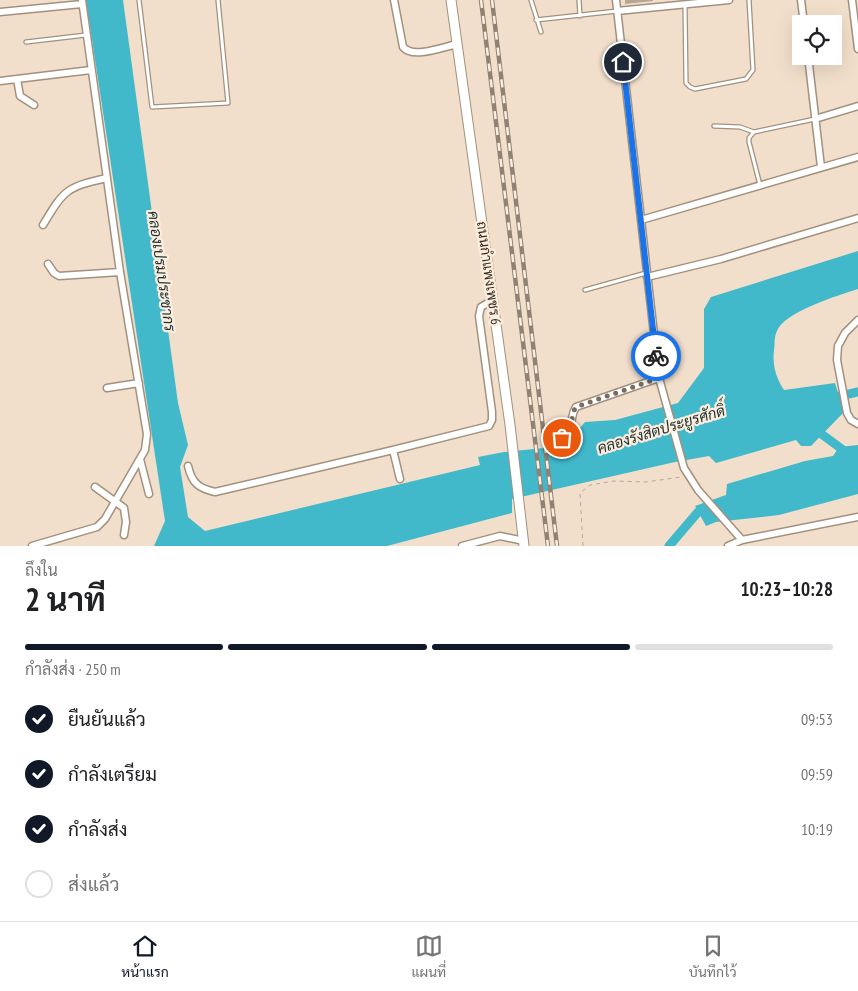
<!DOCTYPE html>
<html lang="th">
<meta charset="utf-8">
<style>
body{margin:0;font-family:"PT Sans Narrow",Sarabun,sans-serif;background:#f6f6f6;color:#202124;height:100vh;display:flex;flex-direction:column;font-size:19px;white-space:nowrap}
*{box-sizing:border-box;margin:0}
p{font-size:16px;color:#757577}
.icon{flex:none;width:28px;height:28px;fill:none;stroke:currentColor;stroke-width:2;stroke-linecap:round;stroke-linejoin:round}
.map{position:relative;height:546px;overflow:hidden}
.drawer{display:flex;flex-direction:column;background:#fff;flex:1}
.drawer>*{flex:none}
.controls{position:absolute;left:792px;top:15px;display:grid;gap:10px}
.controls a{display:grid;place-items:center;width:50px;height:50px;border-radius:0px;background:#fff;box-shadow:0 5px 20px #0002;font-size:25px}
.pin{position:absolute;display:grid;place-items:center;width:42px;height:42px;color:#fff;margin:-21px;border:2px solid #fff;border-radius:50%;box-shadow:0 1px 5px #0007}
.courier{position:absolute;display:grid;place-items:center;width:50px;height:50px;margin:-25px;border:4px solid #1a73e8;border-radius:50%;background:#fff;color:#222;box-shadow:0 1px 6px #0007}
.head em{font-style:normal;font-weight:700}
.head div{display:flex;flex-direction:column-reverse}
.head{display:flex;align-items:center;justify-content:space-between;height:85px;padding:0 25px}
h1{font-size:32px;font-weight:700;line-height:38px}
.bar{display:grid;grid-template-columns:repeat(4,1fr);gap:8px 5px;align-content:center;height:60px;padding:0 25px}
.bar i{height:6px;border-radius:4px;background:#e0e0e0}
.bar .active{background:#111827}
.bar p{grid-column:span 4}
ol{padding:0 25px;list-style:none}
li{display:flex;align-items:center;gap:15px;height:55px}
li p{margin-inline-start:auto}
li .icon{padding:5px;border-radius:50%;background:#111827;color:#fff;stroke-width:4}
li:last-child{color:#757577}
li i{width:28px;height:28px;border:2px solid #e0e0e0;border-radius:50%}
.menu{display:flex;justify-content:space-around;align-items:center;height:70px;border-top:1px solid #e0e0e0;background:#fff;font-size:14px;color:#757577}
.menu a{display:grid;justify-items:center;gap:2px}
.menu .active{color:#111827}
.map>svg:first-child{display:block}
.water{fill:#41b9cb}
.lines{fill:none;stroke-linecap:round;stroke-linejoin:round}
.canal{stroke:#41b9cb;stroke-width:9}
.building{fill:#b7a692}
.lane-casing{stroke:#a2917e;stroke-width:5.5}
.street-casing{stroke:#a2917e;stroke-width:9}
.secondary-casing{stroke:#a2917e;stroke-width:11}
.path{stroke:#b6a797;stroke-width:1;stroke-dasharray:4 4;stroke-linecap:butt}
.lane{stroke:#fff;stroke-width:3}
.street{stroke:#fff;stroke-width:6}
.secondary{stroke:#fff;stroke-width:9}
.rail-casing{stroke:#8f8274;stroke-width:4.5}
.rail{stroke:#fceddd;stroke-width:2.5;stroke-dasharray:8;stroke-linecap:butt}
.done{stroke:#786d60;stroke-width:5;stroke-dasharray:0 9}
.route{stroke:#1a73e8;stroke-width:6}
.labels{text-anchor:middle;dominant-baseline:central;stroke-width:4.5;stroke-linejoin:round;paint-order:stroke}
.street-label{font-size:14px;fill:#362f27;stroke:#fceddd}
.water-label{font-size:15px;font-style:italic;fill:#1d3236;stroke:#fceddd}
</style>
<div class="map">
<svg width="858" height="546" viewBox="0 0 858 546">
<rect width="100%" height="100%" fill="#f2dfcb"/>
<path class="water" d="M86,0H123L178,403L188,445L180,467L188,517L205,531L480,465L478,457L504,452L565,446L585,422L615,420L678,403L704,368V309L711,297L858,251V289C839,295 784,312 777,331C774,336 775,344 774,350C772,364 776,378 784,390L835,383L844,412L811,446H801L796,440L716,463L709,456L675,462L512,499V513L387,546H154L165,521Z
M858,445V494L779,515L716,522L706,526L695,506L726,495L727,484L805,461L833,456L839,447Z"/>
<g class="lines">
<path class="canal" d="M836,397L858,392
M812,427L858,461
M669,546L698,512L708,509"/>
</g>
<path class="building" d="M625,0H653V1L625,4Z"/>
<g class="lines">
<g class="lane-casing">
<path id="lane" d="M139,0L152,107L228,103L218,0
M531,0L541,32
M579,0L580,16
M685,5L686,83L690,87L695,89L746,79L753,70L749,0
M536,20L617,11
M26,42L86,35
M714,126L740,127L754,132
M760,185L749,142V138L754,132L815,119
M585,290L646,273"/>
</g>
<g class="street-casing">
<path id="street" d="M394,0L403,47C413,59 443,47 457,44
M616,0L659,378L684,468L698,490L742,540
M801,0L804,24
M852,0L858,49
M617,11L729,0
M0,12L82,4
M808,56L821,167
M17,79L20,96L34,105
M0,81L91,70
M815,119L858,106
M641,220L858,157
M43,225C64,190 66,187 107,178
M48,264L54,273L59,276L120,272
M647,277L721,259L858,218
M858,320L845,333L838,346L837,360L847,413L851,420L858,424
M107,388L139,383
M554,444L562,438L560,428C578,423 568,419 576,407L659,378
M393,450L400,479
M140,459L149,494
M188,466C192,483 198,488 215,492L393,450L489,426L492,420V412L479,316L481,307L493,300
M95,487L124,508L126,522L124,535
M32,546L97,527L105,519L145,450L147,434L120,272L82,0
M462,546L500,536L524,541
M728,546L742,540L858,517"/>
</g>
<g class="secondary-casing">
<path id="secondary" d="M451,0L510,425L524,546"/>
</g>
<path class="path" d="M583,546L580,493L590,485L614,481L646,482L681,477"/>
<use href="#lane" class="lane"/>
<use href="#street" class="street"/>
<use href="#secondary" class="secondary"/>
<g class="rail-casing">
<path id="rail" d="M481,0L548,546
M492,0L557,546"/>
</g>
<use href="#rail" class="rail"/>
</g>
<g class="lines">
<path class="done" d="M562,438L560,428C578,423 568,419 576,407L659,378L656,356"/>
<path class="route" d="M623,62L656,356"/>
</g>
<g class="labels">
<g class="street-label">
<text transform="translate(489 273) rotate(82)">ถนนกำแพงเพชร 6</text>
</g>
<g class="water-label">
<text transform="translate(162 271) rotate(82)">คลองเปรมประชากร</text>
<text transform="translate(661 429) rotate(-17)">คลองรังสิตประยูรศักดิ์</text>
</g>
</g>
</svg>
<div class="controls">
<a><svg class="icon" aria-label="locate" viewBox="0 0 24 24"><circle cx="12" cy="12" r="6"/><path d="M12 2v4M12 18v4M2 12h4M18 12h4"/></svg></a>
</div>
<div class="pin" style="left:562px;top:438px;background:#ea580c"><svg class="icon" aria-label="bag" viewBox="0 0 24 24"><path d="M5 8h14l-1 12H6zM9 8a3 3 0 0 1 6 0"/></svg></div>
<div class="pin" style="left:623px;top:62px;background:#1f2937"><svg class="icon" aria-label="home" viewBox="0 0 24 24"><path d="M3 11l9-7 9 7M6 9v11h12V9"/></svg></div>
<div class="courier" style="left:656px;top:356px"><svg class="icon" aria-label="bike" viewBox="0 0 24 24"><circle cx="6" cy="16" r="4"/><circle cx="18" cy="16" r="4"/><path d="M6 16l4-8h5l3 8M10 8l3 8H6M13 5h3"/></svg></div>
</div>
<section class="drawer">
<div class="head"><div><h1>2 นาที</h1><p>ถึงใน</p></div><em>10:23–10:28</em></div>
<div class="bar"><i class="active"></i><i class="active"></i><i class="active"></i><i></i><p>กำลังส่ง · 250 m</p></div>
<ol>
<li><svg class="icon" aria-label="check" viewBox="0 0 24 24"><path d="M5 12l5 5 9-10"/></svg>ยืนยันแล้ว<p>09:53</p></li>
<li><svg class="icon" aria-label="check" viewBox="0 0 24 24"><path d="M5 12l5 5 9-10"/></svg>กำลังเตรียม<p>09:59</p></li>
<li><svg class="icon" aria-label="check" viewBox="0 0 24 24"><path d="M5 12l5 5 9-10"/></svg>กำลังส่ง<p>10:19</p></li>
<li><i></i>ส่งแล้ว</li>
</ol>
</section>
<nav class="menu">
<a class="active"><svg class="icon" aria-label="home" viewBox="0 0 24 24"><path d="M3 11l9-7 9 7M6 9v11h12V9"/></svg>หน้าแรก</a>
<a><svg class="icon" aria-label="map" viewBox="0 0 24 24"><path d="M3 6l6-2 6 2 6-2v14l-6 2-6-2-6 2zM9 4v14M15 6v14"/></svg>แผนที่</a>
<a><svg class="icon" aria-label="saved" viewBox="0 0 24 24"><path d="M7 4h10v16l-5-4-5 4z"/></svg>บันทึกไว้</a>
</nav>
